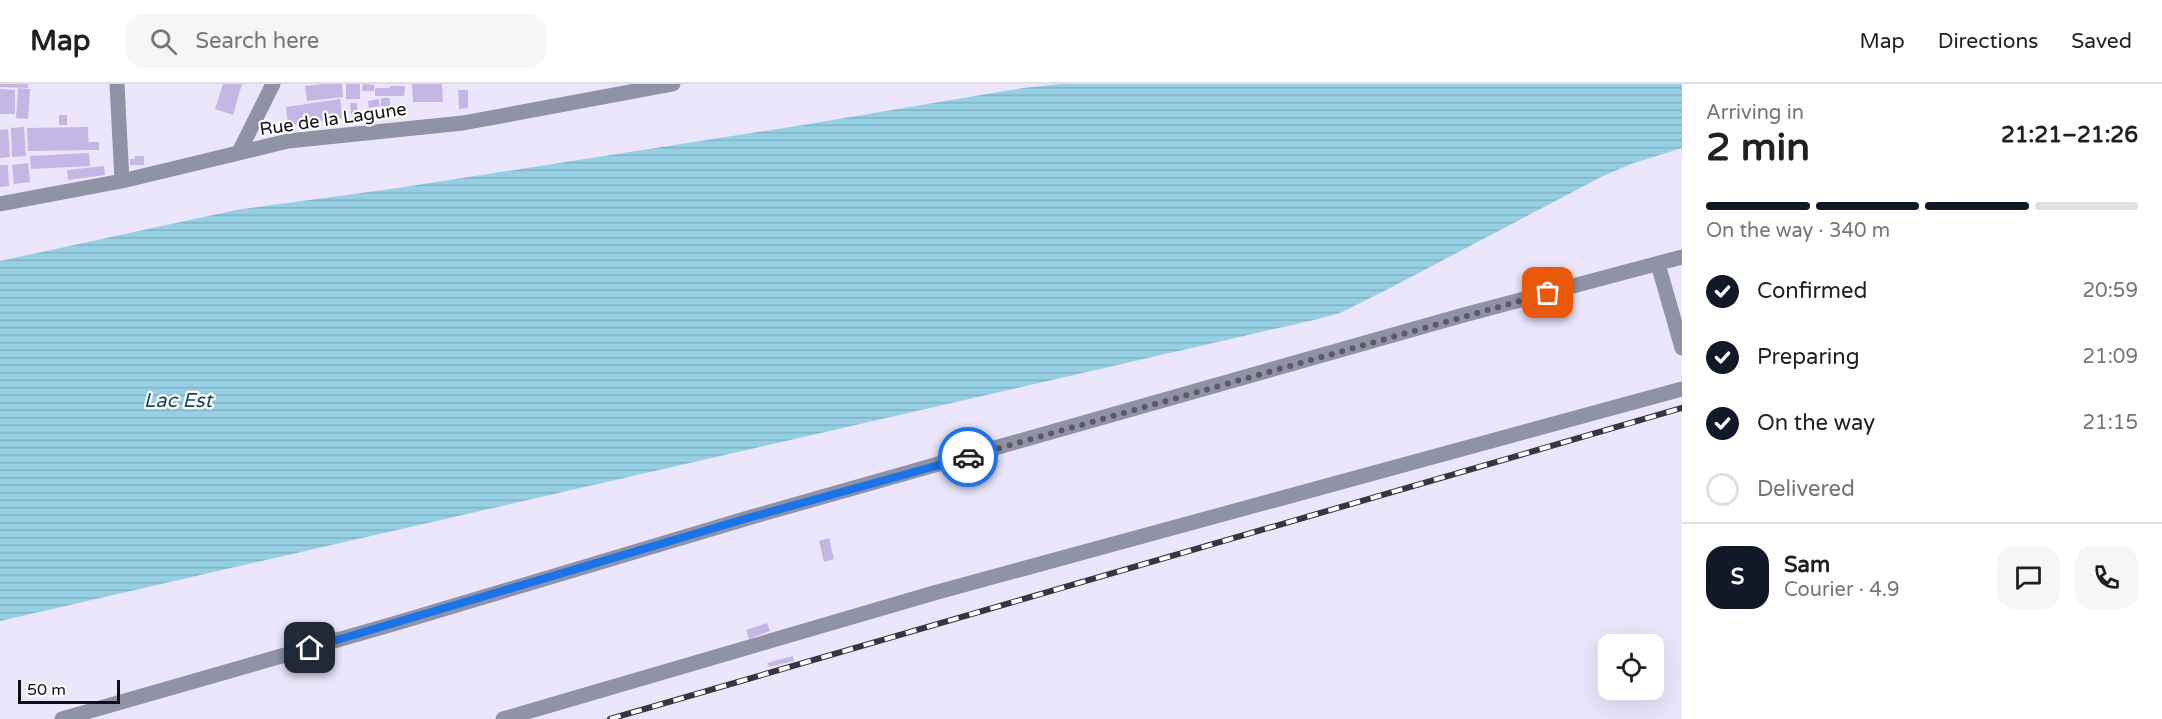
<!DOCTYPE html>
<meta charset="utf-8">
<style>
body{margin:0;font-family:"Varela Round",sans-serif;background:#f6f6f6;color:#202124;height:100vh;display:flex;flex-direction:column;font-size:22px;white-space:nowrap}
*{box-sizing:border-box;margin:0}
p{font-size:20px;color:#757577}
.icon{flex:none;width:33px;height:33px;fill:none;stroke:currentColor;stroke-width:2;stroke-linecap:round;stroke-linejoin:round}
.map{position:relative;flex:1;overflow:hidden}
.panel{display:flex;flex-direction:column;background:#fff;width:480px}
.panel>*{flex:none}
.controls{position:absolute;left:1598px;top:550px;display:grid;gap:12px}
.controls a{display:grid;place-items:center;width:66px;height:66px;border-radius:12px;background:#fff;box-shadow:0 6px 24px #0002;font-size:30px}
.scale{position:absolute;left:18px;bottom:15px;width:102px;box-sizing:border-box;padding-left:6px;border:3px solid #100d16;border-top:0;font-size:16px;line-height:21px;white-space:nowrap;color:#100d16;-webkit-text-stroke:4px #fff;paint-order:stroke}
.pin{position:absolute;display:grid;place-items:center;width:51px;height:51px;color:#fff;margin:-26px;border-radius:12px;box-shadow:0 3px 9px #0006}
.courier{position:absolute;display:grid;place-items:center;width:60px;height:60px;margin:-30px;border:4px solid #1a73e8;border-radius:50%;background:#fff;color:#222;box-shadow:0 2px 8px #0007}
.headline em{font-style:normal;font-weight:700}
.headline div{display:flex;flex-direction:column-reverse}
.headline{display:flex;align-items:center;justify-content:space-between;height:102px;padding:0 24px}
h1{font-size:39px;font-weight:700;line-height:45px}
.bar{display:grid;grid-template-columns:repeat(4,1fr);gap:9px 6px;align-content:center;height:72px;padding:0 24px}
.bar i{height:8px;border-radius:4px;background:#e0e0e0}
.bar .active{background:#111827}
.bar p{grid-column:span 4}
.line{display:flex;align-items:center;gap:15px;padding:0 24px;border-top:2px solid #e0e0e0}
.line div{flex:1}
.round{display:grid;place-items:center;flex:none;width:63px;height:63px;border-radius:18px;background:#f6f6f6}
ol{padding:0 24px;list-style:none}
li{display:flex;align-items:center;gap:18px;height:66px}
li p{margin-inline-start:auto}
li .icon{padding:6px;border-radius:50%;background:#111827;color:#fff;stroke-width:4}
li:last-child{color:#757577}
li i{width:33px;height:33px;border:3px solid #e0e0e0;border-radius:50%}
header{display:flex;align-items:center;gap:36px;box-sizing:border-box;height:84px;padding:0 30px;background:#fff;border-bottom:2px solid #e0e0e0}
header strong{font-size:28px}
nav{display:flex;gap:33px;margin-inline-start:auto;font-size:21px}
.search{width:420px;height:54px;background:#f6f6f6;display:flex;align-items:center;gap:15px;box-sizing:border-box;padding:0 21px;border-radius:18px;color:#757577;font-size:22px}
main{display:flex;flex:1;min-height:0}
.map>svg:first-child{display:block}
.water{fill:url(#water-rules)}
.building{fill:#c4b7e5}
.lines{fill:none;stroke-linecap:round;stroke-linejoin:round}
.street{stroke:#9092a6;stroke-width:15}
.rail-casing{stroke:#383540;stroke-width:6}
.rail{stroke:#fff;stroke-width:4;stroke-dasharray:11;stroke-linecap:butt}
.done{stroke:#5d5966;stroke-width:6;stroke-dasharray:0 10.8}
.route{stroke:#1a73e8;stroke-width:8}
.labels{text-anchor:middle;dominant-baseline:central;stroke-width:4.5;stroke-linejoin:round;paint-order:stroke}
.street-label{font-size:18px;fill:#100d16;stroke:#fff}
.water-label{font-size:20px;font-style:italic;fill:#194959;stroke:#fff}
</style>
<header>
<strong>Map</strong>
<div class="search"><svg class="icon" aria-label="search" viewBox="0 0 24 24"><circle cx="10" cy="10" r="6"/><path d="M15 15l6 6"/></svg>Search here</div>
<nav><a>Map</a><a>Directions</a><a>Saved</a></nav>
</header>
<main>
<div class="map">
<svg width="1682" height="635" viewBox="0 0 1682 635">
<defs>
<pattern id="water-rules" width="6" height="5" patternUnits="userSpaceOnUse" patternTransform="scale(1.5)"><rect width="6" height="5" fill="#97d0e5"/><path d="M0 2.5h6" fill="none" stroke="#81b1c4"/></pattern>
</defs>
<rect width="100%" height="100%" fill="#ebe6fb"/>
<path class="water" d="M1061,0H1682V64L1631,80L1601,93L1392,203L1340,229L1318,235L0,537V177L236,126L398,104L803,41L1023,4Z"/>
<path class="building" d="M0,0H28V4L0,3Z
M223,0H242L233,31L215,25Z
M323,0H342L343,13L307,17L305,2Z
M346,0H360V15H346Z
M363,0L374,1V7H362Z
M412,0H442L443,18H413Z
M390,2H405L404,12H375V4H390Z
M18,4L30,5L28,35L16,34Z
M0,5L15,6V30H0Z
M458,6H468V24L459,25Z
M381,14H390V23H381Z
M340,15L343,34L288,42L286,23Z
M379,15L380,22L369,24L368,17Z
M350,19H357L358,30H351Z
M59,31H67V41H59Z
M24,43L26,72L12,73L11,44Z
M88,43L89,66L28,67L27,44Z
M8,45L10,73L0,74V46Z
M89,58H99V66H89Z
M89,69L90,82L31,85L30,72Z
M134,72H144V81H130V75H135Z
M28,79L30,98L14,100L12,81Z
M0,81H8L9,102L0,103Z
M104,82L105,91L68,96L67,86Z
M829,454L834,475L824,478L819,457Z
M767,539L770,547L749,555L746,546Z
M793,572L794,577L769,583L767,579Z"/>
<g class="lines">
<path class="street" d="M117,0L122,97
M239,68L273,0
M0,120L122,97L288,57L463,39L673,0
M1658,180L1682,264
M62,635L400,538L748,434L1460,232L1682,173
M503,635L934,509L1682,305"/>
<g class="rail-casing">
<path id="rail" d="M610,635L1682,324"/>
</g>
<use href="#rail" class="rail"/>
</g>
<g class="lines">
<path class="done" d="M968,373L1548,209"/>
<path class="route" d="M310,564L748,434L968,373"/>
</g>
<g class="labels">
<g class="street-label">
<text transform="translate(333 35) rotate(-8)">Rue de la Lagune</text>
</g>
<g class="water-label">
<text x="178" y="317">Lac Est</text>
</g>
</g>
</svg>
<div class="controls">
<a><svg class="icon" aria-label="locate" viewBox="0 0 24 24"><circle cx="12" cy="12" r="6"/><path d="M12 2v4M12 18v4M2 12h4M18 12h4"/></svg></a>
</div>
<div class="scale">50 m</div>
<div class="pin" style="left:1548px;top:209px;background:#ea580c"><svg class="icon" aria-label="bag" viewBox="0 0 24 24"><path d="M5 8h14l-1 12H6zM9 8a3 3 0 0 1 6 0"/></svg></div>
<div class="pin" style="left:310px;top:564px;background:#1f2937"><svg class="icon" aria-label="home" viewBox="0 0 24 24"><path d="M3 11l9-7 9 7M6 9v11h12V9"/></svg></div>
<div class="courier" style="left:968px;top:373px"><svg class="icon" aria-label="car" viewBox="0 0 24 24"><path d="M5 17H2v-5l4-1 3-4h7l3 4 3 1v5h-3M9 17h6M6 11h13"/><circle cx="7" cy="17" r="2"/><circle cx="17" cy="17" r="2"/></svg></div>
</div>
<section class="panel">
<div class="headline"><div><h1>2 min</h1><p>Arriving in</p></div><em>21:21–21:26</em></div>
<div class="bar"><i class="active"></i><i class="active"></i><i class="active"></i><i></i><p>On the way · 340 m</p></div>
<ol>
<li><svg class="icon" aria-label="check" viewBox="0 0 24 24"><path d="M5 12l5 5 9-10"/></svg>Confirmed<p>20:59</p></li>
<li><svg class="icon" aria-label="check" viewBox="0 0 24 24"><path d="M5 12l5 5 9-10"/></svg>Preparing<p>21:09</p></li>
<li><svg class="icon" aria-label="check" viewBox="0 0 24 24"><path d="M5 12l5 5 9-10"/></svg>On the way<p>21:15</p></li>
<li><i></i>Delivered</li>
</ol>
<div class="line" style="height:108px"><b class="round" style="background:#111827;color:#fff">S</b><div><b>Sam</b><p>Courier · 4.9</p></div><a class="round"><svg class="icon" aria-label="chat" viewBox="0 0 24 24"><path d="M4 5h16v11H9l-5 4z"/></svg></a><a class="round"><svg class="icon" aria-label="phone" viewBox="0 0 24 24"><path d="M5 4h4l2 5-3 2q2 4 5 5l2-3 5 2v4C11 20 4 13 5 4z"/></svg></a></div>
</section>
</main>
